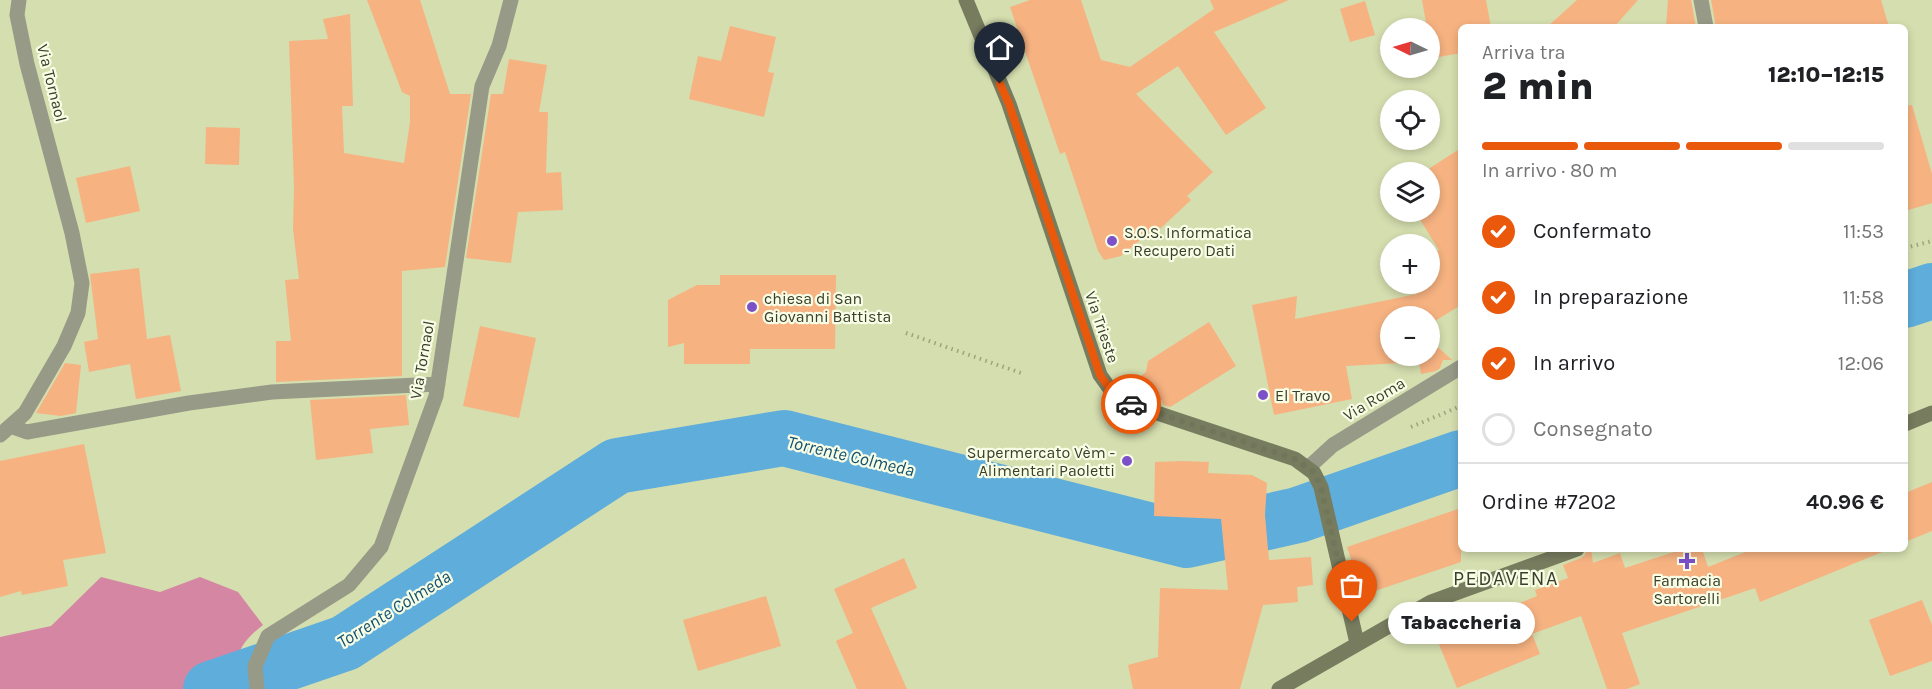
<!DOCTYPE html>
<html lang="it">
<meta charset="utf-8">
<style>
body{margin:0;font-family:Karla,sans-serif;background:#f2f2f2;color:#202124;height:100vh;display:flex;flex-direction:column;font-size:22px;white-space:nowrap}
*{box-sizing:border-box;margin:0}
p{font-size:20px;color:#757577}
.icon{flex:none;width:33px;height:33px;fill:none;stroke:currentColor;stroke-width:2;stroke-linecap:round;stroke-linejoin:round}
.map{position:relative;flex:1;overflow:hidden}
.details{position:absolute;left:1458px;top:24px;width:450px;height:528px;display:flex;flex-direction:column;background:#fff;border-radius:9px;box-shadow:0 3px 9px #0003}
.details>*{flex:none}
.needle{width:39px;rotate:275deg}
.controls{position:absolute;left:1380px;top:18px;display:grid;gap:12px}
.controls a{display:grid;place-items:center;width:60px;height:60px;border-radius:50%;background:#fff;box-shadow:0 3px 9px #0003;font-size:30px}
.pin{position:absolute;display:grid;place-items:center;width:51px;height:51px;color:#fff;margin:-62px -26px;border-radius:50% 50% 50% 0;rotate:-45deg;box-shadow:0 0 6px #0007}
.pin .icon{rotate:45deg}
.courier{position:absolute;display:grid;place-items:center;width:60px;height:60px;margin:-30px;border:4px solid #ea580c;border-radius:50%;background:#fff;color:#222;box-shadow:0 2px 8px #0007}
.bubble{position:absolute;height:42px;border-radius:21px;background:#fff;box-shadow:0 3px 9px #0003;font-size:20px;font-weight:800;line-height:42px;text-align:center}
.summary em{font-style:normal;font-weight:800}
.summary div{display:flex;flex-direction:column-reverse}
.summary{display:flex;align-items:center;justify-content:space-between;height:102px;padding:0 24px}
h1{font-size:39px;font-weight:800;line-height:45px}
.bar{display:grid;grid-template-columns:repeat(4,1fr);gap:9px 6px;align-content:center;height:72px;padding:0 24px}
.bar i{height:8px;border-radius:4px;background:#e0e0e0}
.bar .selected{background:#ea580c}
.bar p{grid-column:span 4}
.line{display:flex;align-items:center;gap:15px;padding:0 24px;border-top:2px solid #e0e0e0}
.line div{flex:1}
ol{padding:0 24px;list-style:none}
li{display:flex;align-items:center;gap:18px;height:66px}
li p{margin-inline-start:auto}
li .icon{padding:6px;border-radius:50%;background:#ea580c;color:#fff;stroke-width:4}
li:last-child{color:#757577}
li i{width:33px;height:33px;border:3px solid #e0e0e0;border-radius:50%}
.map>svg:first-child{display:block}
.forest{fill:#d486a3}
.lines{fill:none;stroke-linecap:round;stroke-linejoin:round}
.river{stroke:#5faddb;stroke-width:56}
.building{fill:#f6b281}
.path{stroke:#9da47f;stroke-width:4;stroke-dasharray:1.5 4.5;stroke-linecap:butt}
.street{stroke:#969a87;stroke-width:15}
.secondary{stroke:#777c5f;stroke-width:15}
.done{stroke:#707659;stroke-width:6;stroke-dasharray:0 10.8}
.route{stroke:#ea580c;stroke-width:8}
.poi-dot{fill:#7b50c9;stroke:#f8fde5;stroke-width:2}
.labels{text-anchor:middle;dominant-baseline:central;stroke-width:4.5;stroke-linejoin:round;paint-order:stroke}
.street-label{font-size:16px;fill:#3a3e2b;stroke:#f8fde5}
.poi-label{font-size:16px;fill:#3a3e2b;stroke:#f8fde5;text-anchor:start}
.water-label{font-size:18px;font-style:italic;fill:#145170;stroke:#f8fde5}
.quarter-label{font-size:20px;letter-spacing:1.5px;fill:#3a3e2b;stroke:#f8fde5}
</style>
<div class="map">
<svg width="1932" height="689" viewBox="0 0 1932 689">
<rect width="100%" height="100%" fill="#d5deaf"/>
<path class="forest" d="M101,577L160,592L200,577L238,592L263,625C244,640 240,647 233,670C231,677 229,681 230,689H0V637L51,626Z"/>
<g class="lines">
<path class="river" d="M1905,300L1932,291
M211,689L345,643L617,466L784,438L1187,540L1298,515L1461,458"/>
</g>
<path class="building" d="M367,0H420L450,94H471L445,267L402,271V376L276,382V341H291L285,280L299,279L293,229L294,188L289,41L328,39L323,19L350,14L353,106H342L344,153L404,163L410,122V96L402,92Z
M1030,0H1081L1101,60L1130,67L1214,9L1210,0H1289L1214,32L1266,108L1226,135L1178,66L1136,94L1213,172L1187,196L1191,200L1148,240L1145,236L1121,256L1104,260L1098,251L1065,152L1060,154L1010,7Z
M1422,0H1486L1491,27H1461V53L1433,58L1430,28H1427Z
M1577,0H1638L1614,27H1547Z
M1668,0H1691L1696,27H1666Z
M1711,0H1881L1889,27H1716Z
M1365,1L1375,35L1350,42L1340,9Z
M730,26L776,37L768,72L774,73L764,117L689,99L698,56L721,61Z
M509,59L547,65L539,112H548L546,173L561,172L563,210L518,212L511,263L466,258L491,94H503Z
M1912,105L1932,174V203L1905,211V106Z
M206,127L240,128L239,165L205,164Z
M1461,148V305L1430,324V316H1390V356H1430V340L1452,360H1443L1440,368L1436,371L1421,374L1419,362L1346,366L1352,399L1274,415L1252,305L1297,296L1295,319L1417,294L1411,284H1430V256L1439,250L1419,218L1430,212V168Z
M130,166L140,211L86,223L76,178Z
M139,268L147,339L170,335L181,391L136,399L130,364L89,372L84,342L98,339L90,274Z
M720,275H836L835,349H750V364H684V343L668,347V300L697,285H720Z
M1209,322L1236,366L1170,407L1164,405L1161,400L1156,402L1150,400L1137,379L1146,372L1148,361Z
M480,326L536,338L519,418L463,406Z
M65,363L81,365L76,413L61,416L36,413Z
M406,395L409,425L370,429L373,453L316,460L310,400Z
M84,444L106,553L63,560L68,586L22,595L21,591L0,597V461Z
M1183,461L1209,462L1208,473L1252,475L1267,483L1265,515L1269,560L1311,557L1313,585L1297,587L1298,602L1263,605L1240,689H1133L1128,665L1158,657L1160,588L1228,590L1221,519L1154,516L1155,462Z
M1932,482V531L1905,542V493Z
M1461,508V562L1363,595L1347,547Z
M1587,549H1591L1593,563L1620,553L1625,568L1683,549H1702L1708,567L1753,549L1887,550L1760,602L1755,588L1622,633L1640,684L1627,689H1607L1581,616L1532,634L1540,654L1457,688L1436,637L1537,596L1535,590L1568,578L1563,565L1581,558L1585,555Z
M904,558L917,588L871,608L907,689H857L836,641L853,633L834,589Z
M766,596L781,646L698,671L683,620Z
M1922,600L1932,625V661L1890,676L1869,620Z"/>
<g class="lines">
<path class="path" d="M1905,248L1932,241
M906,333L1021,373
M1411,427L1461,406"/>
<path class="street" d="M1701,0L1706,27
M10,426L27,432L189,403L272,392L438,384
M0,435L25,413L64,346L78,313L82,283L72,233L27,64L17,15L19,0
M1309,467L1333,445L1461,367
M257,689L255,666L268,636L349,585L381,547L436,396L482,86L499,46L511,0"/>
<path class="secondary" d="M966,0L1009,104L1100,375L1110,389L1133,405L1295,459L1314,473L1321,487L1357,643
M1905,424L1932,413
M1279,689L1431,602L1577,549"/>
</g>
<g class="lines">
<path class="done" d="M1131,404L1295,459L1314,472L1321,487L1352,622"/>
<path class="route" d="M1000,84L1009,104L1100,375L1110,389L1131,404"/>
</g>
<g class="poi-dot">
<circle cx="1112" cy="241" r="6"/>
<circle cx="752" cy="307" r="6"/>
<circle cx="1263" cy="395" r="6"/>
<circle cx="1127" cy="461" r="6"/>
<path d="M1684 552h6v6h6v6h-6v6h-6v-6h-6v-6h6z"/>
</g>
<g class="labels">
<g class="street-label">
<text transform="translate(52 83) rotate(76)">Via Tornaol</text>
<text transform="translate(1102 327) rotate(71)">Via Trieste</text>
<text transform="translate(422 360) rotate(-80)">Via Tornaol</text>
<text transform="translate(1374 399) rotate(-31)">Via Roma</text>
</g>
<g class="poi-label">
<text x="1124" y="232">S.O.S. Informatica<tspan x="1124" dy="18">- Recupero Dati</tspan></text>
<text x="764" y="298">chiesa di San<tspan x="764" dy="18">Giovanni Battista</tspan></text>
<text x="1275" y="395">El Travo</text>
<text x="1115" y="452" text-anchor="end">Supermercato Vèm -<tspan x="1115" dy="18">Alimentari Paoletti</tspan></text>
<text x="1687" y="580" text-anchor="middle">Farmacia<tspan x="1687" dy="18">Sartorelli</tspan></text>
</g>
<g class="water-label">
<text transform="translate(851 456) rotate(13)">Torrente Colmeda</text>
<text transform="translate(394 609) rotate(-32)">Torrente Colmeda</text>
</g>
<g class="quarter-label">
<text x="1506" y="578">PEDAVENA</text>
</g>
</g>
</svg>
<div class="controls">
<a><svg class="needle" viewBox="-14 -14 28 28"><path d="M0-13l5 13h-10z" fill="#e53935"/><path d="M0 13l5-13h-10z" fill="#757577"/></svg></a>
<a><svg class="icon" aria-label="locate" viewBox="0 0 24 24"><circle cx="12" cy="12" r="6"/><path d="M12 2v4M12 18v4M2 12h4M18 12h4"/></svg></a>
<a><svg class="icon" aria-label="layers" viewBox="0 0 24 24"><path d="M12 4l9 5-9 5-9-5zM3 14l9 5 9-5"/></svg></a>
<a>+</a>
<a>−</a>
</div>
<div class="pin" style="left:1352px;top:622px;background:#ea580c"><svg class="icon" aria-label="bag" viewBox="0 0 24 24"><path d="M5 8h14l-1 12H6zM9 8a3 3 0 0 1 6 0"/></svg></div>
<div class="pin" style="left:1000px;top:84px;background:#1f2937"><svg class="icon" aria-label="home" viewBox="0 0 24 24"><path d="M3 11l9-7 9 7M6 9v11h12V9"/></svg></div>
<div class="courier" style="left:1131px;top:404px"><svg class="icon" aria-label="car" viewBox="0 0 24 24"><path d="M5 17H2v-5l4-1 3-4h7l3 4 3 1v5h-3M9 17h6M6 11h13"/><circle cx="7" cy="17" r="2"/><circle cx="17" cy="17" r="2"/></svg></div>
<div class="bubble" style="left:1388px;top:602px;width:147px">Tabaccheria</div>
<section class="details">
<div class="summary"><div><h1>2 min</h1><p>Arriva tra</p></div><em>12:10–12:15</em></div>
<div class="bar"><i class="selected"></i><i class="selected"></i><i class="selected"></i><i></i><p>In arrivo · 80 m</p></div>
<ol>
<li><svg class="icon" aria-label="check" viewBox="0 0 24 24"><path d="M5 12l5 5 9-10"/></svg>Confermato<p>11:53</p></li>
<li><svg class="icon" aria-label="check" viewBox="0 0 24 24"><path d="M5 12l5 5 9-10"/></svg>In preparazione<p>11:58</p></li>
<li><svg class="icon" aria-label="check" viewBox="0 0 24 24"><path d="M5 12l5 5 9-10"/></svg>In arrivo<p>12:06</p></li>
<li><i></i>Consegnato</li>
</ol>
<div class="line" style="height:78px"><div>Ordine #7202</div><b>40.96 €</b></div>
</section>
</div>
